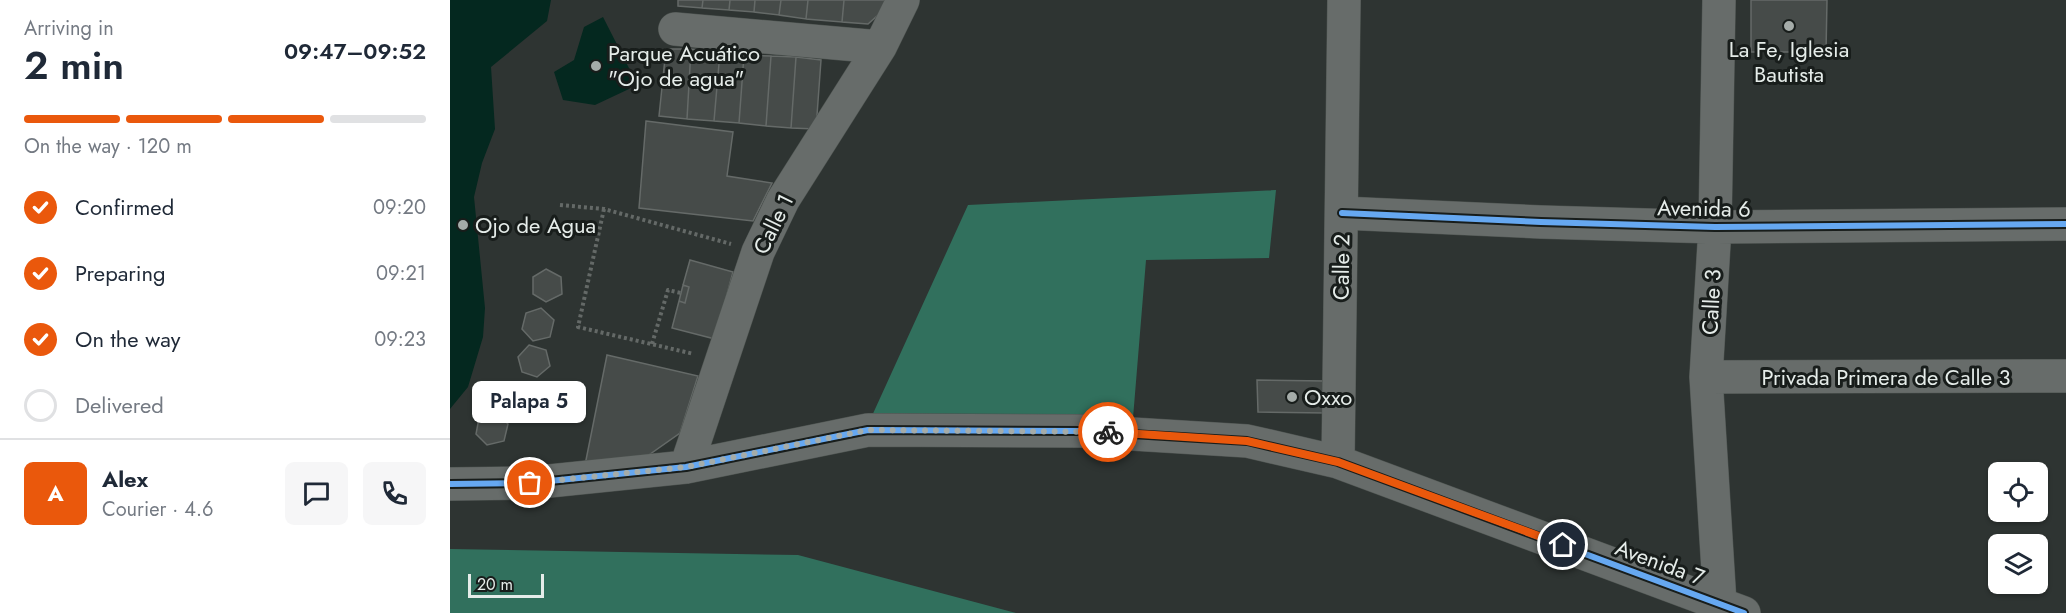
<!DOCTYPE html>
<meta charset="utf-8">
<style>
body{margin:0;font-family:Jost,sans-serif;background:#f6f6f7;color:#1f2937;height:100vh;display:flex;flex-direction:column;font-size:22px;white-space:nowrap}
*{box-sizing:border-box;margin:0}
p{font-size:20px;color:#747a83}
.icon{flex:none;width:33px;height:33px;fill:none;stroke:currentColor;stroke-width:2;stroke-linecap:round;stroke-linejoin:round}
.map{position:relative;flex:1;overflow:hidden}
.sheet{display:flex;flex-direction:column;background:#fff;width:450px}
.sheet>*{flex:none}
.fabs{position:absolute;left:1538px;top:462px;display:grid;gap:12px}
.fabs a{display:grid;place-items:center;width:60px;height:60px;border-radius:9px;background:#fff;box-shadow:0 2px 4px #0004;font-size:30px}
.scale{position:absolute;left:18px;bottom:15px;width:76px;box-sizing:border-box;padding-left:6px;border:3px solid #e5ece9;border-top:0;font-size:16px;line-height:21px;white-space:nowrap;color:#e5ece9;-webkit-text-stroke:4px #181d1b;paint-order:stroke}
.pin{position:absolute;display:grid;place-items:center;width:51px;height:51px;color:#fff;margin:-26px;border:3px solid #fff;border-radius:50%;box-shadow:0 2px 6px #0007}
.courier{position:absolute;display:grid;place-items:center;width:60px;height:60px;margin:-30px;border:4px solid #ea580c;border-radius:50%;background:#fff;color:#222;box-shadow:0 2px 8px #0007}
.bubble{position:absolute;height:42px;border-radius:9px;background:#fff;box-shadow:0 2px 4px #0004;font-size:20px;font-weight:600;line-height:42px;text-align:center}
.headline em{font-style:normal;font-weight:600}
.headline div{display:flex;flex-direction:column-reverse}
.headline{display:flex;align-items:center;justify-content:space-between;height:102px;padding:0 24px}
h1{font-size:39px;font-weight:600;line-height:45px}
.bar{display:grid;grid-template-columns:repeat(4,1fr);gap:9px 6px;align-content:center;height:72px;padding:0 24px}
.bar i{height:8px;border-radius:4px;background:#e0e1e3}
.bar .current{background:#ea580c}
.bar p{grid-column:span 4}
.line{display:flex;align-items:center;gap:15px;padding:0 24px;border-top:2px solid #e0e1e3}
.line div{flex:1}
.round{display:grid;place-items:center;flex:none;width:63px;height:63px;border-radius:9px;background:#f6f6f7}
ol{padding:0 24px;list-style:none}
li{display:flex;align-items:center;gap:18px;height:66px}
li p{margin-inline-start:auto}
li .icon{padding:6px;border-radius:50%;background:#ea580c;color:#fff;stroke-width:4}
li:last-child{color:#747a83}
li i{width:33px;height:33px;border:3px solid #e0e1e3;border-radius:50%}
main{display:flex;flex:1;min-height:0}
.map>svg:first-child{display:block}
.forest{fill:#31705d}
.water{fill:#04281f}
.building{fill:#464b49;stroke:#656a68;stroke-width:1.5}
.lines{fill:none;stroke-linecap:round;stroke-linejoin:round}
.minor-casing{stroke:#4c524f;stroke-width:34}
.path{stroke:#646967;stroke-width:4;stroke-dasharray:3 3;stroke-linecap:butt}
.minor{stroke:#676c6a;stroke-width:33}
.cycleway-casing{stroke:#181d1b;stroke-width:10}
.cycleway{stroke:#66a8f1;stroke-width:6}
.done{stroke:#a5aca9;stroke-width:6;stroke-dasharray:0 10.8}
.route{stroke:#ea580c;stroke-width:8}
.poi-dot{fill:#a5aca9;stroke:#181d1b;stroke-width:2}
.labels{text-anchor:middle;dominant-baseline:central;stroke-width:6;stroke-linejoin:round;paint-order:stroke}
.poi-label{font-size:22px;fill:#e5ece9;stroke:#181d1b;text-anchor:start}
.street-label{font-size:22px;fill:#e5ece9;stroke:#181d1b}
</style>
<main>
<section class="sheet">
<div class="headline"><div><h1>2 min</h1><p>Arriving in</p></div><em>09:47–09:52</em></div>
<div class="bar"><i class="current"></i><i class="current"></i><i class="current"></i><i></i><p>On the way · 120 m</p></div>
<ol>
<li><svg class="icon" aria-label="check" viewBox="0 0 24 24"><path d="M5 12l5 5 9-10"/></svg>Confirmed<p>09:20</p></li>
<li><svg class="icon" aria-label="check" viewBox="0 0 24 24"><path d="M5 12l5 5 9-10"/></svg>Preparing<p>09:21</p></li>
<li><svg class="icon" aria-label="check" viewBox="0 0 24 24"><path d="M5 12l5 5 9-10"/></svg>On the way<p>09:23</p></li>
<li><i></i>Delivered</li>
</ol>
<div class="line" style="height:108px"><b class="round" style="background:#ea580c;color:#fff">A</b><div><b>Alex</b><p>Courier · 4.6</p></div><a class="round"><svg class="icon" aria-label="chat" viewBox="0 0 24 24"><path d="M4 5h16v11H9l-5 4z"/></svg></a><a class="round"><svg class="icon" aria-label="phone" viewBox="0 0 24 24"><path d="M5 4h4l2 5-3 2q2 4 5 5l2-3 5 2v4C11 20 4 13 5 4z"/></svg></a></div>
</section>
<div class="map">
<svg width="1616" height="613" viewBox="0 0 1616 613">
<rect width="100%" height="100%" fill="#2e3432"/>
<path class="forest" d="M826,190L819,258L696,260L683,418H421L518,205Z
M0,549L348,555L566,613H0Z"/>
<path class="water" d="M0,0H101L97,21L41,67L45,129L32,163L24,197L35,308L33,337L18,387L0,409Z
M153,17L181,72L182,82L179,89L145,105L113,100L104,72L124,60L134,27Z"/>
<path class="building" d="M228,0H253L252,8L228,6Z
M253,0H280L279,10L252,8Z
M280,0H305L304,12L279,10Z
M305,0H331L329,15L304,12Z
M331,0H358L356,19L329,15Z
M358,0H394L392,22L356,19Z
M394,0H438L436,8L418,24L392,22Z
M1301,0H1377L1376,52H1301Z
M216,49H241L237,119L209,116Z
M241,49L270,52L264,121L237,119Z
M270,52L294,55L289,123L264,121Z
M294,55L321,56L316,126L289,123Z
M321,56L346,57L341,128L316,126Z
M346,57L371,60L366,129L341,128Z
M196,121L283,132L277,176L322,183L303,221L189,208Z
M240,260L283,272L265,339L222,328L229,301L235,303L239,287L233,285Z
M96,269L111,277L112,294L96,302L83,294V277Z
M233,285L239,287L235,303L229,301Z
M91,308L104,320L100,337L83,341L72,329L76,313Z
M79,345L96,350L100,366L87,377L72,372L68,357Z
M157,355L248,376L230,433L193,459L135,465Z
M807,380L876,381V413L808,412Z
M67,382L83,389L85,406L70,415L55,408L54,392Z
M45,413L58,424L54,441L37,445L26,434L29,418Z"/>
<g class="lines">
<g class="minor-casing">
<path id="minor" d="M1269,0L1265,227L1256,377L1270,603
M225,29L430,47
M892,213L1091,222L1265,227L1616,224
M1256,377L1616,376
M888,462L894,0
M236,467L308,252L333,200L430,47L453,0
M0,484L80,483L236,467L418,430L633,431L797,441L888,462L1294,613"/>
</g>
<path class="path" d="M110,205L154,209L281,244
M154,209L128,327L244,354
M202,344L218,290L231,293"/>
<use href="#minor" class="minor"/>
<g class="cycleway-casing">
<path id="cycleway" d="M892,213L1091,222L1265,227L1616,224
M0,484L80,483L236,467L418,430L633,431L797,441L888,462L1294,613"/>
</g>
<use href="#cycleway" class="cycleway"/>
</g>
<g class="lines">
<path class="done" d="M80,483L236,467L418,430L658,432"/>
<path class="route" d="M658,432L797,441L888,462L1113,545"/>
</g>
<g class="poi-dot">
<circle cx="1339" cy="26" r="6"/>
<circle cx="146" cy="66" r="6"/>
<circle cx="13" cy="225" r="6"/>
<circle cx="842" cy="397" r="6"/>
</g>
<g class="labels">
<g class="poi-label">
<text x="1339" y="49" text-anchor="middle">La Fe, Iglesia<tspan x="1339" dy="25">Bautista</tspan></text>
<text x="158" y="53">Parque Acuático<tspan x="158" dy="25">"Ojo de agua"</tspan></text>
<text x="25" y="225">Ojo de Agua</text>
<text x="854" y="397">Oxxo</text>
</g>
<g class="street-label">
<text transform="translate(1254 208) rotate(1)">Avenida 6</text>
<text transform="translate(323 224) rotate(-64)">Calle 1</text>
<text transform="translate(891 267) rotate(-89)">Calle 2</text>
<text transform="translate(1261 302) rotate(-87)">Calle 3</text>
<text x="1436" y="377">Privada Primera de Calle 3</text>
<text transform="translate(1210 562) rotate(20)">Avenida 7</text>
</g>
</g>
</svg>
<div class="fabs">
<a><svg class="icon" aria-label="locate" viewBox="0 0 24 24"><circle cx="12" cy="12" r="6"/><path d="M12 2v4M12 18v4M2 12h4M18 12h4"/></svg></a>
<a><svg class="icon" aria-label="layers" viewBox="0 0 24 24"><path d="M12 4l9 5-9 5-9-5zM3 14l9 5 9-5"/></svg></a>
</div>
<div class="scale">20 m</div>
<div class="pin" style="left:80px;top:483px;background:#ea580c"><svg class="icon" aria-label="bag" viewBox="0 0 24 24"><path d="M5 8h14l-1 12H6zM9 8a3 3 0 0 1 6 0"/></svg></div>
<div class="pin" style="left:1113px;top:545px;background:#1f2937"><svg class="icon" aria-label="home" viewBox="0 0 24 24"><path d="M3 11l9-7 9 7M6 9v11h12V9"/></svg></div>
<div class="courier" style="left:658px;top:432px"><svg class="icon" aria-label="bike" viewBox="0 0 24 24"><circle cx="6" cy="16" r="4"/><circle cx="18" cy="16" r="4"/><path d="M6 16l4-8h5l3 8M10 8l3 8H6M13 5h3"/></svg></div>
<div class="bubble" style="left:22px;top:381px;width:114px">Palapa 5</div>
</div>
</main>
